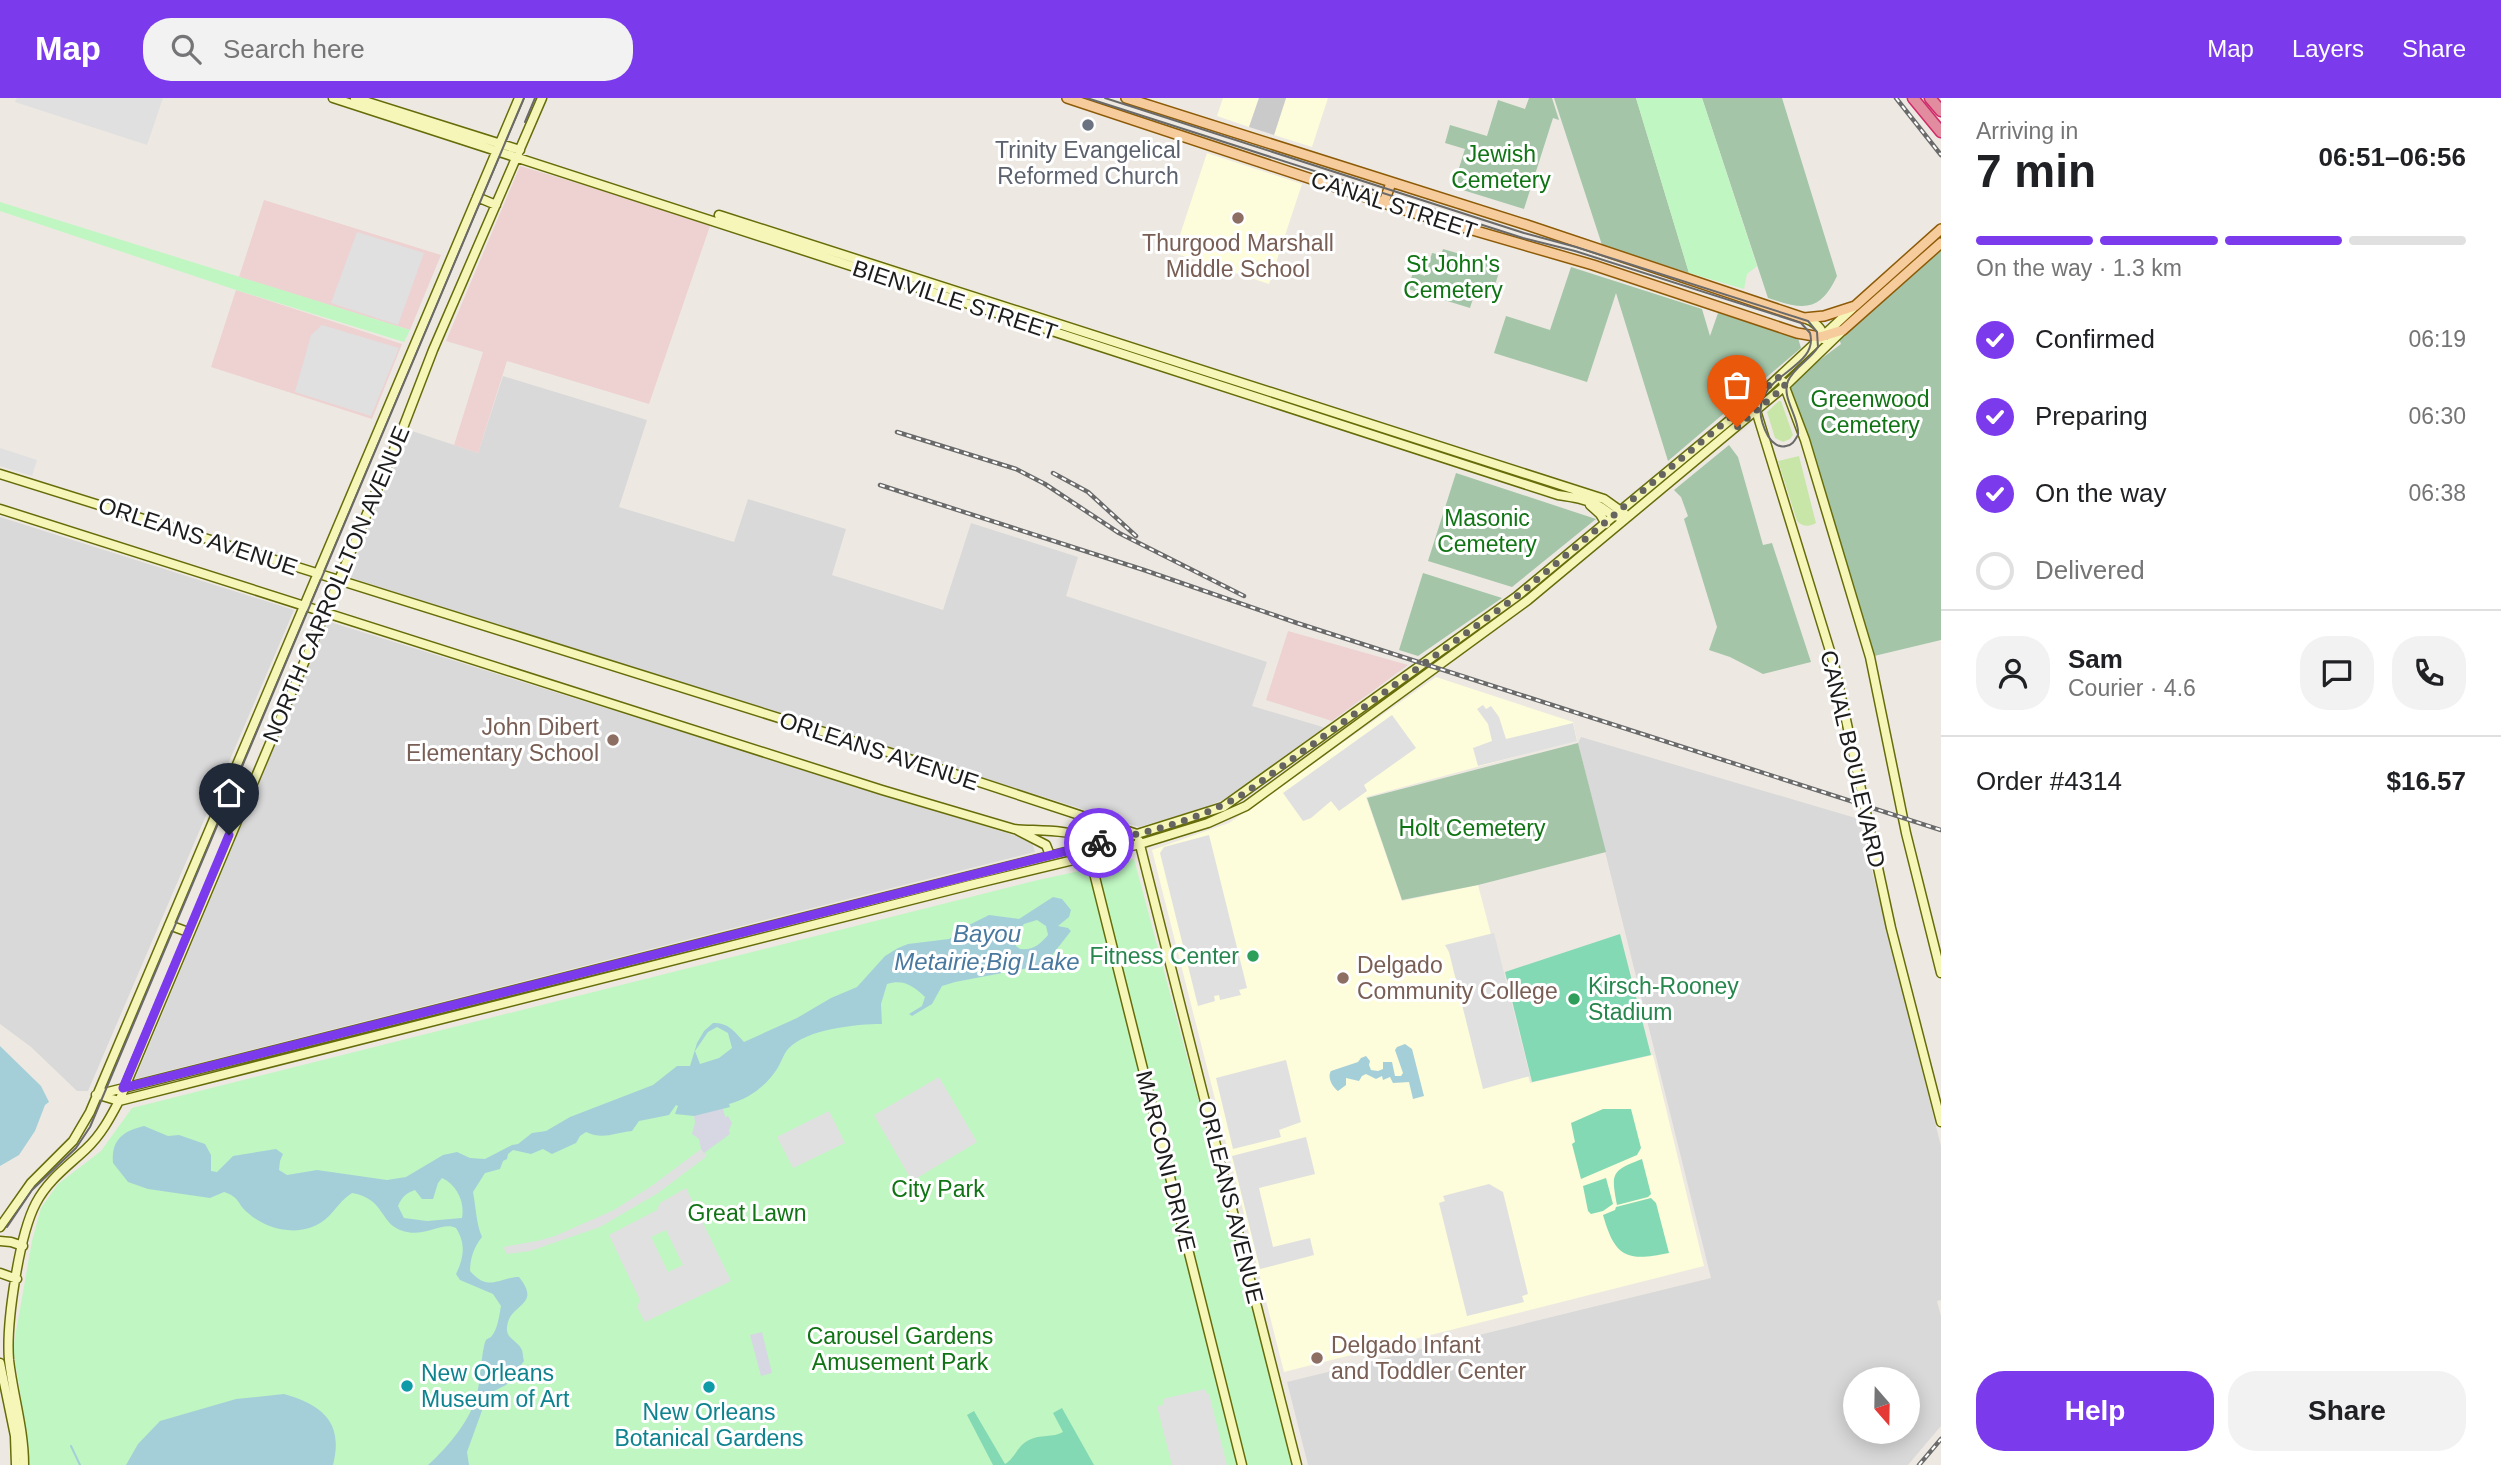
<!DOCTYPE html>
<meta charset="utf-8">
<style>
body{margin:0;font-family:Arial,sans-serif;background:#f2f2f2;color:#202124;height:100vh;display:flex;flex-direction:column;font-size:26px;white-space:nowrap}
*{box-sizing:border-box;margin:0}
p{font-size:23px;color:#757577}
.icon{flex:none;width:38px;height:38px;fill:none;stroke:currentColor;stroke-width:2;stroke-linecap:round;stroke-linejoin:round}
.map{position:relative;flex:1;overflow:hidden}
.sheet{display:flex;flex-direction:column;background:#fff;width:560px}
.sheet>*{flex:none}
.needle{width:46px;rotate:160deg}
.fabs{position:absolute;left:1843px;top:1269px;display:grid;gap:14px}
.fabs a{display:grid;place-items:center;width:77px;height:77px;border-radius:50%;background:#fff;box-shadow:0 4px 18px #0003;font-size:35px}
.pin{position:absolute;display:grid;place-items:center;width:60px;height:60px;color:#fff;margin:-72px -30px;border-radius:50% 50% 50% 0;rotate:-45deg;box-shadow:0 0 7px #0007}
.pin .icon{rotate:45deg}
.courier{position:absolute;display:grid;place-items:center;width:70px;height:70px;margin:-35px;border:5px solid #7c3aed;border-radius:50%;background:#fff;color:#222;box-shadow:0 2px 9px #0007}
.headline em{font-style:normal;font-weight:800}
.headline div{display:flex;flex-direction:column-reverse}
.headline{display:flex;align-items:center;justify-content:space-between;height:119px;padding:0 35px}
h1{font-size:46px;font-weight:800;line-height:52px}
.bar{display:grid;grid-template-columns:repeat(4,1fr);gap:10px 7px;align-content:center;height:84px;padding:0 35px}
.bar i{height:9px;border-radius:5px;background:#e0e0e0}
.bar .current{background:#7c3aed}
.bar p{grid-column:span 4}
.line{display:flex;align-items:center;gap:18px;padding:0 35px;border-top:2px solid #e0e0e0}
.line div{flex:1}
.round{display:grid;place-items:center;flex:none;width:74px;height:74px;border-radius:28px;background:#f2f2f2}
ol{padding:0 35px;list-style:none}
li{display:flex;align-items:center;gap:21px;height:77px}
li p{margin-inline-start:auto}
li .icon{padding:7px;border-radius:50%;background:#7c3aed;color:#fff;stroke-width:4}
li:last-child{color:#757577}
li i{width:38px;height:38px;border:4px solid #e0e0e0;border-radius:50%}
.cta{display:flex;gap:14px;margin-top:auto;padding:14px 35px}
.cta a{flex:1;height:80px;border-radius:28px;background:#7c3aed;color:#fff;font-size:28px;font-weight:800;line-height:80px;text-align:center}
.cta a+a{background:#f2f2f2;color:#202124}
header{display:flex;align-items:center;gap:42px;box-sizing:border-box;height:98px;padding:0 35px;background:#7c3aed;color:#fff}
header strong{font-size:33px}
nav{display:flex;gap:38px;margin-inline-start:auto;font-size:24px}
.search{width:490px;height:63px;background:#f2f2f2;display:flex;align-items:center;gap:18px;box-sizing:border-box;padding:0 24px;border-radius:28px;color:#757577;font-size:26px}
main{display:flex;flex:1;min-height:0}
.map>svg:first-child{display:block}
.residential{fill:#dad9d9;fill-rule:evenodd}
.commercial{fill:#eed1d1}
.education{fill:#fdfcdb}
.religious{fill:#cacaca}
.grass{fill:#c9e6a9}
.cemetery{fill:#a4c5a8}
.park{fill:#c0f6c2}
.pitch{fill:#83d9b4}
.parking{fill:#e0e0e0;fill-rule:evenodd}
.plaza{fill:#d6d7e3}
.water{fill:#a4cfd9;fill-rule:evenodd}
.lines{fill:none;stroke-linecap:round;stroke-linejoin:round}
.stream{stroke:#a4cfd9;stroke-width:2}
.secondary-casing{stroke:#666c09;stroke-width:11}
.primary-casing{stroke:#8d5b07;stroke-width:12}
.highway-casing{stroke:#cf2b6a;stroke-width:13}
.secondary{stroke:#f5f6b7;stroke-width:8}
.primary{stroke:#f7cc9d;stroke-width:9}
.highway{stroke:#e28ca0;stroke-width:10}
.tram{stroke:#6a6a6a;stroke-width:2}
.rail-casing{stroke:#6a6a6a;stroke-width:4.5}
.rail{stroke:#fff;stroke-width:2;stroke-dasharray:5;stroke-linecap:butt}
.done{stroke:#656461;stroke-width:7;stroke-dasharray:0 12.6}
.route{stroke:#7c3aed;stroke-width:9}
.worship-dot{fill:#6b7280;stroke:#fff;stroke-width:2.5}
.education-dot{fill:#8d6e63;stroke:#fff;stroke-width:2.5}
.leisure-dot{fill:#2e9e5b;stroke:#fff;stroke-width:2.5}
.culture-dot{fill:#0f9aa8;stroke:#fff;stroke-width:2.5}
.labels{text-anchor:middle;dominant-baseline:central;stroke-width:6;stroke-linejoin:round;paint-order:stroke}
.worship-label{font-size:23px;fill:#5b616d;stroke:#fff}
.park-label{font-size:23px;fill:#107414;stroke:#fff}
.street-label{font-size:23px;fill:#1c1c1c;stroke:#fff}
.education-label{font-size:23px;fill:#785e54;stroke:#fff;text-anchor:start}
.leisure-label{font-size:23px;fill:#27864d;stroke:#fff;text-anchor:end}
.culture-label{font-size:23px;fill:#0d838f;stroke:#fff;text-anchor:start}
.water-label{font-size:24px;font-style:italic;fill:#4a79a0;stroke:#fff}
</style>
<header>
<strong>Map</strong>
<div class="search"><svg class="icon" aria-label="search" viewBox="0 0 24 24"><circle cx="10" cy="10" r="6"/><path d="M15 15l6 6"/></svg>Search here</div>
<nav><a>Map</a><a>Layers</a><a>Share</a></nav>
</header>
<main>
<div class="map">
<svg width="1941" height="1367" viewBox="0 0 1941 1367">
<rect width="100%" height="100%" fill="#ede9e2"/>
<path class="residential" d="M503,278L647,322L619,409L734,444L748,401L846,431L832,477L943,512L971,425L1078,459L1066,498L1267,564L1252,608L1326,630L1232,698L1201,711L1139,729L348,479L409,332L478,355Z
M0,419L294,512L88,993H77L31,949L0,926Z
M327,523L1007,735L1032,744L1035,754L135,981Z
M1581,639L1859,721L1941,1048V1202L1937,1203L1941,1218V1328L1908,1367H1308L1287,1284L1711,1180L1578,645ZM1855,1281H1908V1334H1855Z"/>
<path class="commercial" d="M520,68L711,125L649,306L507,263L478,355L454,347L483,254L446,243Z
M264,102L441,157L410,232L239,179Z
M236,192L402,246L372,321L211,269Z
M1288,533L1408,567L1332,623L1266,602Z"/>
<path class="education" d="M1223,0H1259L1249,29L1217,18Z
M1286,0H1328L1312,49L1274,37Z
M1207,55L1302,86L1269,186L1174,155Z
M1436,579L1573,624L1577,642L1366,699L1402,803L1478,787L1530,985L1653,957L1704,1168L1284,1274L1152,752L1229,725Z"/>
<path class="religious" d="M1259,0H1286L1274,37L1249,29Z"/>
<path class="grass" d="M1779,303H1781L1793,337L1790,341L1783,344L1775,340L1767,314Z
M1799,358L1816,425C1809,429 1803,429 1797,423L1778,363Z"/>
<path class="cemetery" d="M1529,0H1552L1559,22L1553,20L1524,111L1453,89L1465,51L1445,45L1450,27L1487,38L1498,2L1525,11Z
M1554,0H1636L1689,175L1602,147Z
M1702,0H1782L1837,178C1819,216 1802,211 1768,200Z
M1941,145V542L1870,559L1785,288L1841,246L1838,238Z
M1443,151L1501,168L1494,190L1478,185L1470,210L1408,191L1413,174L1425,178L1432,155L1441,157Z
M1571,169L1702,211L1710,238L1718,215L1798,240L1801,250L1668,363L1616,195L1587,284L1494,255L1506,218L1550,232Z
M1729,347L1738,359L1763,447L1772,445L1811,564L1763,576L1730,559L1709,552L1717,529L1684,421L1688,418L1681,399L1674,392Z
M1456,375L1596,421L1512,489L1428,463Z
M1423,475L1502,500L1418,558L1399,552Z
M1578,645L1606,754L1478,787L1402,802L1367,700Z"/>
<path class="park" d="M1636,0H1702L1757,168L1747,176L1744,191L1689,175Z
M0,104L410,232L404,244L236,192L0,113Z
M1134,761L1296,1367H27L28,1342L13,1251L32,1143L41,1110L58,1086L101,1053L132,1010L1038,782Z"/>
<path class="pitch" d="M1620,836L1651,957L1532,984L1505,874Z
M1603,1011H1631L1641,1050L1637,1057L1581,1081L1572,1046L1575,1044L1571,1025Z
M1642,1061L1651,1096L1648,1099L1617,1107C1611,1075 1611,1073 1642,1061Z
M1606,1080L1613,1106L1603,1113L1591,1116L1588,1113L1583,1088Z
M1651,1100L1656,1105L1669,1155C1626,1164 1615,1159 1603,1117L1615,1112L1616,1109Z
M1062,1310L1094,1367H993L967,1317L974,1313L1005,1366C1015,1360 1017,1348 1029,1342C1040,1336 1053,1340 1063,1334L1053,1315Z"/>
<path class="parking" d="M17,0H163L147,47L15,4Z
M357,134L424,155L398,227L331,205Z
M322,227L399,250L371,318L295,294L311,237Z
M0,350L37,362L32,378L0,368Z
M1483,607L1486,611L1491,608L1499,619L1506,641L1573,625L1577,643L1478,668L1473,650L1492,643L1488,626L1477,611Z
M1392,617L1416,650L1364,687L1367,693L1339,713L1331,703L1311,720L1303,723L1283,695Z
M1209,737L1247,890L1239,892L1241,897L1220,902L1219,897L1214,898L1215,903L1198,908L1160,755L1164,749Z
M1494,835L1530,978L1483,991L1449,854L1445,847Z
M1286,962L1301,1024L1279,1032L1281,1039L1233,1051L1216,980Z
M939,979L977,1044L912,1083L874,1017Z
M829,1013L845,1045L793,1070L777,1039Z
M1306,1039L1315,1076L1259,1090L1273,1149L1310,1140L1314,1157L1260,1171L1232,1058Z
M701,1051L707,1058L658,1095L600,1129L530,1153L507,1156L503,1149L537,1143L555,1138L614,1112L653,1087Z
M1489,1086L1503,1094L1528,1196L1522,1198L1524,1204L1467,1218L1439,1105L1445,1103L1443,1098Z
M686,1090L731,1183L645,1224L637,1209L640,1202L609,1137L657,1112L660,1105ZM666,1132L683,1167L668,1174L651,1139Z
M1205,1291L1207,1296H1209L1227,1367H1172L1157,1308L1164,1307L1163,1301Z"/>
<path class="plaza" d="M723,1010L725,1019L728,1018L732,1025L729,1032L730,1036L704,1055L701,1051L699,1041L692,1036L695,1025L694,1017Z
M762,1234L772,1275L761,1278L750,1237Z"/>
<path class="water" d="M1053,799L1062,801L1071,812L1069,819L1058,828L1068,830L1071,833L1049,861L1039,868L955,884L942,888L932,906L912,918L909,916L922,908L925,899C913,888 904,881 887,886L881,906L882,926C857,926 806,931 788,951C783,957 781,965 777,971C766,988 749,1001 729,1006L730,1009L694,1018L675,1016L678,1008L676,1007L669,1017L639,1023L632,1033C614,1035 603,1042 586,1034L580,1038L576,1045L552,1056L543,1051L531,1056L513,1052L508,1056L507,1061L503,1063L500,1071L485,1075L473,1094C476,1109 476,1125 482,1139C474,1149 470,1160 470,1173C489,1195 499,1179 519,1179C543,1209 508,1205 507,1230C506,1241 518,1243 522,1252C523,1256 523,1260 524,1263L506,1287L488,1296L467,1354L469,1367H428C447,1350 471,1322 477,1296C480,1287 482,1248 486,1242C487,1241 489,1240 491,1239C498,1231 499,1218 501,1208L493,1196L460,1182L456,1176C464,1159 466,1146 456,1130C443,1123 424,1140 403,1133C379,1126 386,1101 352,1095C341,1102 337,1110 329,1118C307,1140 270,1135 248,1115C237,1106 240,1099 224,1094L210,1100L148,1091L128,1084L113,1065C111,1042 123,1033 144,1028L168,1038L179,1037L205,1046L211,1057V1073L217,1074L233,1058L276,1051L283,1056L280,1063L279,1072L287,1077L317,1072L387,1082L406,1079L443,1057L457,1054L470,1060L485,1061L512,1047L518,1046L532,1035L546,1033L570,1019L653,987L677,968H690L697,945L704,933L713,925C729,925 734,933 744,944L797,920L831,900L857,889L885,858L898,850L908,846L949,841L969,827L989,817L1019,821ZM1037,822L1046,828L1048,837C1039,847 1034,852 1020,851L1016,848L1014,838L1024,826ZM717,929L728,935L732,950L719,960L700,966L695,953L708,934ZM442,1080C457,1087 465,1104 462,1120L427,1123L404,1120L398,1108C402,1099 406,1095 415,1092L422,1101H433L438,1085Z
M1405,946L1412,951L1424,998L1413,1001L1409,984L1393,985L1390,979L1383,982L1382,978L1376,981L1366,976L1362,978L1359,983L1346,980V987L1338,993C1332,989 1327,979 1331,973L1358,964L1361,960L1366,958L1370,963L1369,967L1371,972L1378,973L1383,971V964H1392L1395,978H1401L1403,975L1395,952L1397,949Z
M0,948L41,988L49,1004L45,1007L35,1033L19,1057L0,1068Z
M284,1296C322,1307 344,1324 333,1367H126L138,1346L160,1323L236,1301Z"/>
<g class="lines">
<path class="stream" d="M71,1348L80,1367"/>
<g class="secondary-casing">
<path id="secondary" d="M333,0L1558,397C1572,399 1586,401 1599,408C1606,412 1611,418 1619,419
M355,0L520,52
M477,99L496,107
M719,117L1604,401L1625,416
M1804,220C1813,223 1824,230 1823,241
M1783,284L1805,342L1870,559L1906,735L1941,875
M1755,309L1834,566L1891,830L1941,1024
M0,376L894,656L1137,736
M1590,407L1600,416L1606,426
M0,411L882,692L1014,731C1030,733 1073,731 1082,740C1088,747 1090,758 1092,767L1242,1367
M1017,732L1046,747L1050,757
M1139,743L1297,1367
M169,827L188,834
M96,997L1137,736L1223,709L1516,499L1754,302L1853,210
M99,997L119,1003L970,787L1140,746L1208,725L1246,708L1528,502L1785,288L1843,232
M0,1129L31,1085L73,1043L90,1014L519,0
M0,1143L11,1144L23,1148
M0,1175L17,1181
M0,1265L15,1338L16,1367
M24,1367C24,1331 13,1297 9,1262C6,1226 19,1137 36,1105C48,1082 68,1068 86,1051C101,1037 110,1020 119,1003L401,335L433,252L542,0"/>
</g>
<g class="primary-casing">
<path id="primary" d="M1067,0L1414,115L1593,167L1797,235L1820,239L1843,232L1941,145
M1126,0L1527,127L1804,220L1824,218L1855,208L1941,131
M1384,104L1391,85"/>
</g>
<g class="highway-casing">
<path id="highway" d="M1913,0L1941,34
M1930,0L1941,13"/>
</g>
<use href="#secondary" class="secondary"/>
<use href="#primary" class="primary"/>
<use href="#highway" class="highway"/>
<path class="tram" d="M1087,0L1523,140L1575,153L1801,225L1810,235C1821,276 1735,277 1768,338C1772,345 1779,350 1786,348C1793,347 1795,342 1798,337C1800,320 1781,300 1788,283C1794,269 1810,262 1818,249L1817,234L1808,223L1576,149L1524,135L1105,0
M525,24L535,0
M7,1129L32,1092L76,1050L90,1029L524,0"/>
<g class="rail-casing">
<path id="rail" d="M1896,0L1941,57
M897,334L1016,371L1045,386L1119,435L1244,498
M1053,375L1088,394L1136,438
M880,387L1144,472L1297,525L1941,732
M1919,1367L1941,1341"/>
</g>
<use href="#rail" class="rail"/>
</g>
<g class="lines">
<path class="done" d="M1099,745C1151,733 1202,722 1248,693L1516,499L1780,278L1785,288L1737,329"/>
<path class="route" d="M229,737L123,990L1099,745"/>
</g>
<circle class="worship-dot" cx="1088" cy="27" r="7"/>
<g class="education-dot">
<circle cx="1238" cy="120" r="7"/>
<circle cx="613" cy="642" r="7"/>
<circle cx="1343" cy="880" r="7"/>
<circle cx="1317" cy="1260" r="7"/>
</g>
<g class="leisure-dot">
<circle cx="1253" cy="858" r="7"/>
<circle cx="1574" cy="901" r="7"/>
</g>
<g class="culture-dot">
<circle cx="407" cy="1288" r="7"/>
<circle cx="709" cy="1289" r="7"/>
</g>
<g class="labels">
<g class="worship-label">
<text x="1088" y="52">Trinity Evangelical<tspan x="1088" dy="26">Reformed Church</tspan></text>
</g>
<g class="park-label">
<text x="1501" y="56">Jewish<tspan x="1501" dy="26">Cemetery</tspan></text>
<text x="1453" y="166">St John's<tspan x="1453" dy="26">Cemetery</tspan></text>
<text x="1870" y="301">Greenwood<tspan x="1870" dy="26">Cemetery</tspan></text>
<text x="1487" y="420">Masonic<tspan x="1487" dy="26">Cemetery</tspan></text>
<text x="1472" y="730">Holt Cemetery</text>
<text x="938" y="1091">City Park</text>
<text x="747" y="1115">Great Lawn</text>
<text x="900" y="1238">Carousel Gardens<tspan x="900" dy="26">Amusement Park</tspan></text>
</g>
<g class="street-label">
<text transform="translate(1394 107) rotate(18)">CANAL STREET</text>
<text transform="translate(955 202) rotate(18)">BIENVILLE STREET</text>
<text transform="translate(198 438) rotate(18)">ORLEANS AVENUE</text>
<text transform="translate(336 486) rotate(-67)">NORTH CARROLLTON AVENUE</text>
<text transform="translate(879 653) rotate(18)">ORLEANS AVENUE</text>
<text transform="translate(1853 661) rotate(77)">CANAL BOULEVARD</text>
<text transform="translate(1166 1063) rotate(76)">MARCONI DRIVE</text>
<text transform="translate(1231 1104) rotate(76)">ORLEANS AVENUE</text>
</g>
<g class="education-label">
<text x="1238" y="145" text-anchor="middle">Thurgood Marshall<tspan x="1238" dy="26">Middle School</tspan></text>
<text x="599" y="629" text-anchor="end">John Dibert<tspan x="599" dy="26">Elementary School</tspan></text>
<text x="1357" y="867">Delgado<tspan x="1357" dy="26">Community College</tspan></text>
<text x="1331" y="1247">Delgado Infant<tspan x="1331" dy="26">and Toddler Center</tspan></text>
</g>
<g class="leisure-label">
<text x="1239" y="858">Fitness Center</text>
<text x="1588" y="888" text-anchor="start">Kirsch-Rooney<tspan x="1588" dy="26">Stadium</tspan></text>
</g>
<g class="culture-label">
<text x="421" y="1275">New Orleans<tspan x="421" dy="26">Museum of Art</tspan></text>
<text x="709" y="1314" text-anchor="middle">New Orleans<tspan x="709" dy="26">Botanical Gardens</tspan></text>
</g>
<g class="water-label">
<text x="987" y="835">Bayou<tspan x="987" dy="28">Metairie;Big Lake</tspan></text>
</g>
</g>
</svg>
<div class="fabs">
<a><svg class="needle" viewBox="-14 -14 28 28"><path d="M0-13l5 13h-10z" fill="#e53935"/><path d="M0 13l5-13h-10z" fill="#757577"/></svg></a>
</div>
<div class="pin" style="left:1737px;top:329px;background:#ea580c"><svg class="icon" aria-label="bag" viewBox="0 0 24 24"><path d="M5 8h14l-1 12H6zM9 8a3 3 0 0 1 6 0"/></svg></div>
<div class="pin" style="left:229px;top:737px;background:#1f2937"><svg class="icon" aria-label="home" viewBox="0 0 24 24"><path d="M3 11l9-7 9 7M6 9v11h12V9"/></svg></div>
<div class="courier" style="left:1099px;top:745px"><svg class="icon" aria-label="bike" viewBox="0 0 24 24"><circle cx="6" cy="16" r="4"/><circle cx="18" cy="16" r="4"/><path d="M6 16l4-8h5l3 8M10 8l3 8H6M13 5h3"/></svg></div>
</div>
<section class="sheet">
<div class="headline"><div><h1>7 min</h1><p>Arriving in</p></div><em>06:51–06:56</em></div>
<div class="bar"><i class="current"></i><i class="current"></i><i class="current"></i><i></i><p>On the way · 1.3 km</p></div>
<ol>
<li><svg class="icon" aria-label="check" viewBox="0 0 24 24"><path d="M5 12l5 5 9-10"/></svg>Confirmed<p>06:19</p></li>
<li><svg class="icon" aria-label="check" viewBox="0 0 24 24"><path d="M5 12l5 5 9-10"/></svg>Preparing<p>06:30</p></li>
<li><svg class="icon" aria-label="check" viewBox="0 0 24 24"><path d="M5 12l5 5 9-10"/></svg>On the way<p>06:38</p></li>
<li><i></i>Delivered</li>
</ol>
<div class="line" style="height:126px"><a class="round"><svg class="icon" aria-label="person" viewBox="0 0 24 24"><circle cx="12" cy="8" r="4"/><path d="M4 21q1-7 8-7t8 7"/></svg></a><div><b>Sam</b><p>Courier · 4.6</p></div><a class="round"><svg class="icon" aria-label="chat" viewBox="0 0 24 24"><path d="M4 5h16v11H9l-5 4z"/></svg></a><a class="round"><svg class="icon" aria-label="phone" viewBox="0 0 24 24"><path d="M5 4h4l2 5-3 2q2 4 5 5l2-3 5 2v4C11 20 4 13 5 4z"/></svg></a></div>
<div class="line" style="height:91px"><div>Order #4314</div><b>$16.57</b></div>
<div class="cta"><a>Help</a><a>Share</a></div>
</section>
</main>
